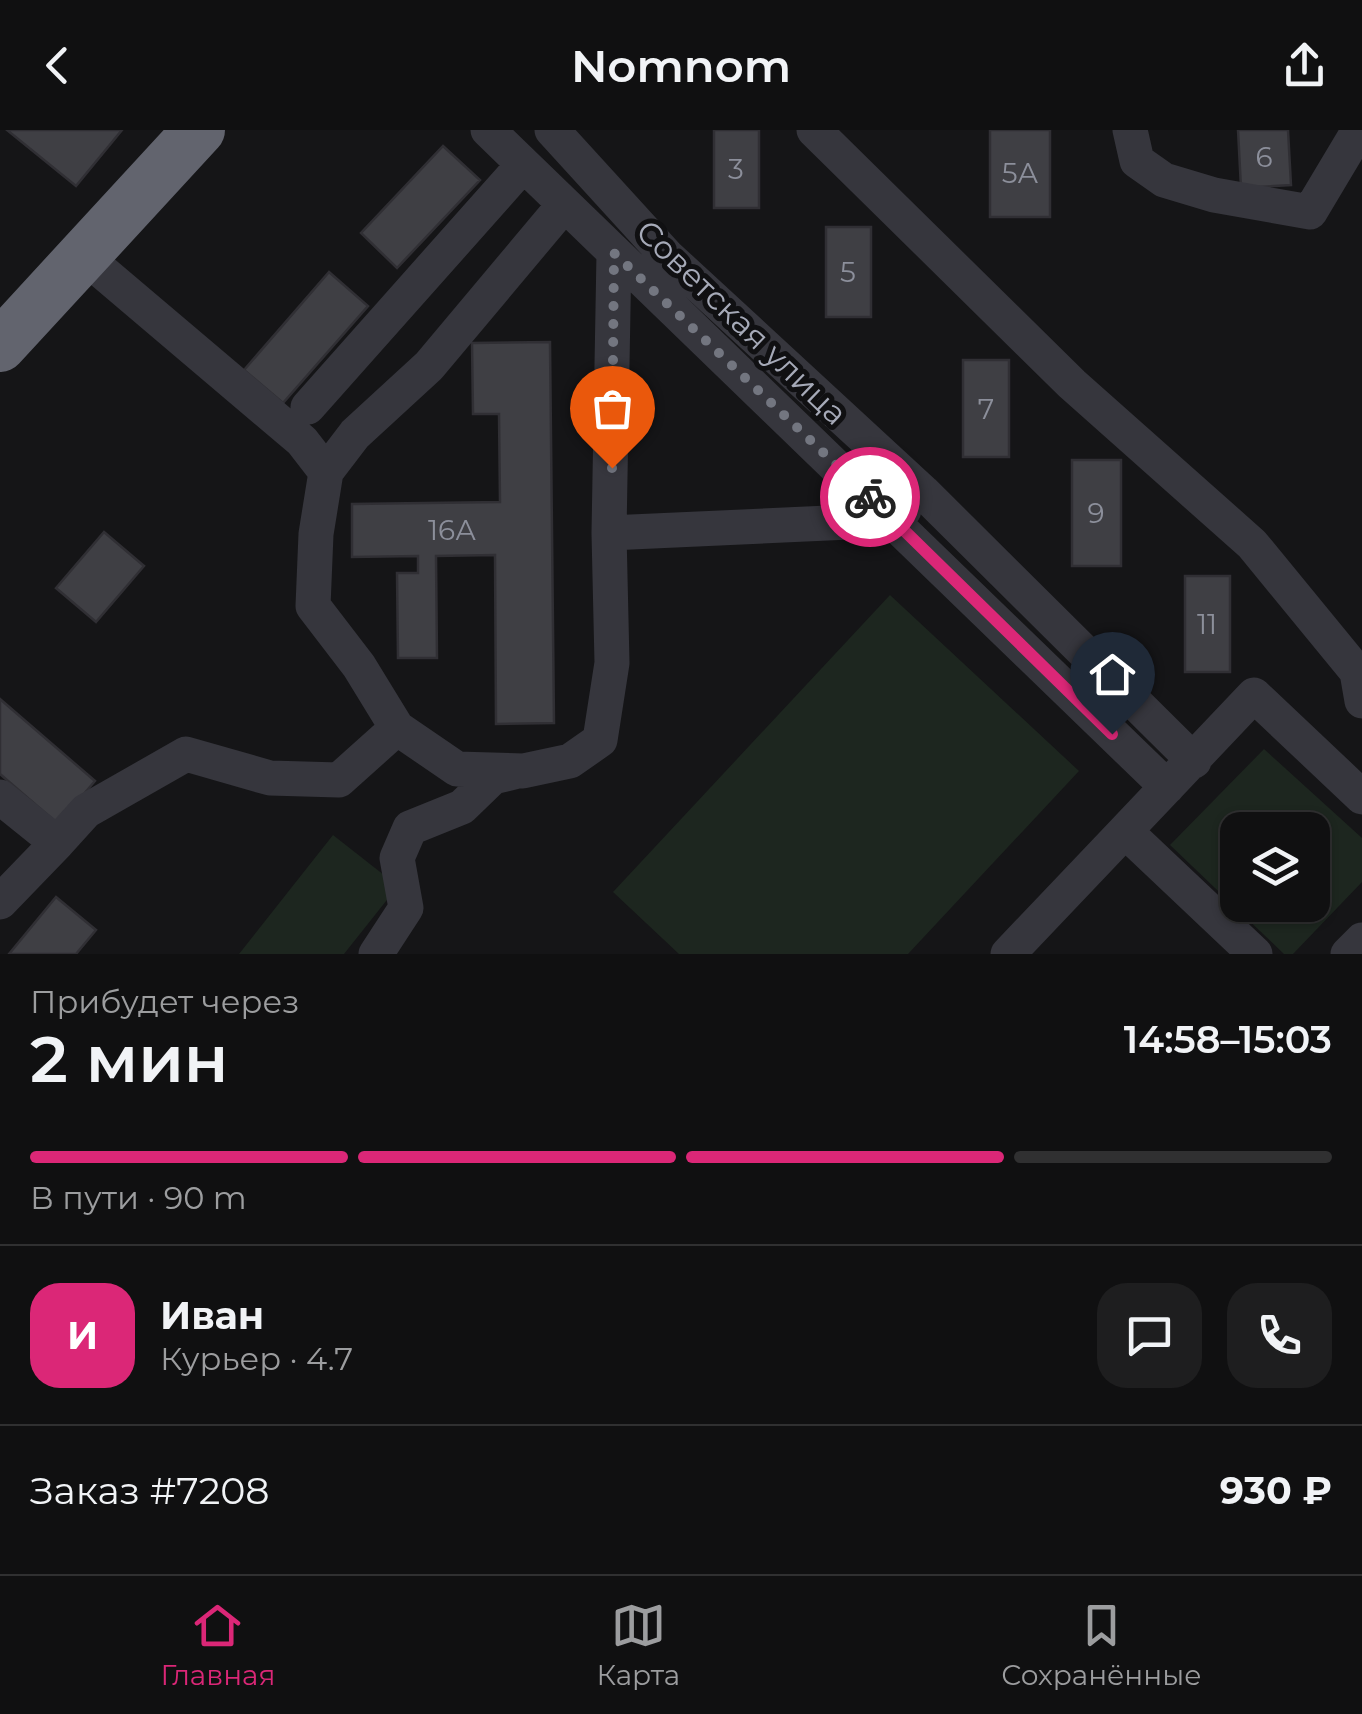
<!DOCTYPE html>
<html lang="ru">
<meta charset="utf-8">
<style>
body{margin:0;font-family:Montserrat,sans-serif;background:#1e1e1f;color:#f1f3f6;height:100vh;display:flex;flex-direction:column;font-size:38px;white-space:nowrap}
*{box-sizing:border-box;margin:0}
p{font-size:32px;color:#9c9d9f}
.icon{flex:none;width:55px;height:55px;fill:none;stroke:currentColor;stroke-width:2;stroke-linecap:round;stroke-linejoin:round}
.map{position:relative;height:824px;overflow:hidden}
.details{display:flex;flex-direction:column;background:#101011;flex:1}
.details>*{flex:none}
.tools{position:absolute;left:1220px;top:682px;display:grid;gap:20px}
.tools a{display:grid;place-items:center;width:110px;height:110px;border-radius:20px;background:#101011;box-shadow:0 2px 8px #0004,0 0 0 2px #303031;font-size:50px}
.pin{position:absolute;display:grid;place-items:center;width:85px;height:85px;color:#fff;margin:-102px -42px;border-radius:50% 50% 50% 0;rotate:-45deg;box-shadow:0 0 10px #0007}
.pin .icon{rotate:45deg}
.courier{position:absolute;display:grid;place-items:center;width:100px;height:100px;margin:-50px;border:8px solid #db2777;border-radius:50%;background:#fff;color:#222;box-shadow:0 2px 12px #0007}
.overview em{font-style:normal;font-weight:600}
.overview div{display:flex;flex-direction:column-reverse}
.overview{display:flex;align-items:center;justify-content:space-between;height:170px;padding:0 30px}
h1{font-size:65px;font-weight:600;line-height:75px}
.bar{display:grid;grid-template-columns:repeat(4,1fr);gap:15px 10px;align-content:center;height:120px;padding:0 30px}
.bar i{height:12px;border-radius:8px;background:#303031}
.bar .on{background:#db2777}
.bar p{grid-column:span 4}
.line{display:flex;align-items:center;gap:25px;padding:0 30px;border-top:2px solid #303031}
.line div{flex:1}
.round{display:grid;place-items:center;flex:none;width:105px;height:105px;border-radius:30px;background:#1e1e1f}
header{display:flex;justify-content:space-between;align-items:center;height:130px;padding:0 30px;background:#101011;font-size:45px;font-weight:600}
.menu{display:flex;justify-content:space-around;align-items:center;height:140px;border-top:2px solid #303031;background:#101011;font-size:28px;color:#9c9d9f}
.menu a{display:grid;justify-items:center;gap:5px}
.menu .on{color:#db2777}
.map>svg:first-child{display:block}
.green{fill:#1d261f;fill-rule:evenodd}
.building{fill:#3f3f44;stroke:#302f34;stroke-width:2.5}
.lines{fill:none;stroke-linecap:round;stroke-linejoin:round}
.minor{stroke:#36363d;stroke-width:35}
.highway{stroke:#62646e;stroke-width:52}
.done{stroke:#737680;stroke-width:10;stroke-dasharray:0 18}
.route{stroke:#db2777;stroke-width:12}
.labels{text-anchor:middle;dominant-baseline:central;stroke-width:10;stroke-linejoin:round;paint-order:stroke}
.number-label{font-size:28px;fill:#8c8f9b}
.street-label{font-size:32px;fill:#a6aab8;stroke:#101012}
</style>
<header><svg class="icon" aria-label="back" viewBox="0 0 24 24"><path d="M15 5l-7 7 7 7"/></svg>Nomnom<svg class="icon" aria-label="share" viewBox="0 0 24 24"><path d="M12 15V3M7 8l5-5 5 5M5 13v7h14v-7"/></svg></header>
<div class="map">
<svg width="1362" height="824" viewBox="0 0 1362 824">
<rect width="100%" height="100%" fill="#151517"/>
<path class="green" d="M890,465L1079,641L908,824H679L613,762Z
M1264,619L1362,708V752L1293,824H1284L1170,715ZM1238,700H1312V775H1238Z
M333,705L398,756L344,824H239Z"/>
<path class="building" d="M7,0H122L76,56Z
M714,0H759V78H714Z
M990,0H1050V87H990Z
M1238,0H1288L1291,55L1241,58Z
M443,16L480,50L397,138L361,103Z
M826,97H871V187H826Z
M329,142L368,176L283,273L244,240Z
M550,212L554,593L496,594L495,425L436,426L437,528H398L397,443H418V426L352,427V374L500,372L499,284H473L472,213Z
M963,230H1009V327H963Z
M1072,330H1121V436H1072Z
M104,402L144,436L96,492L56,458Z
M1185,446H1230V542H1185Z
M0,569L95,651L58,694L0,644Z
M56,767L96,800L76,824H9Z"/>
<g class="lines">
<path class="minor" d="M488,0L1167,657
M552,0L667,126L923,362L1194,631
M814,0L1072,254L1252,414L1357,542L1362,571
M1130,0L1137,31L1164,50L1214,65L1310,82L1359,0
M85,127L302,311L326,342L355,304L429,236L564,75
M308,277L523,35
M326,342L316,404L313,476L359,536L397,598L457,639L523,641L570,631L600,610L612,533L609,403L614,123
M609,403L894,390L904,380
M0,667L57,713L86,681L186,624L270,648L339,650L397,598
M0,772L57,713
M376,824L406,778L397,728L410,698L462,677L493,647L514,642
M1008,824L1125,701
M1255,824L1125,701L1254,565L1362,667
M1348,824L1362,810"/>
<path class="highway" d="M0,216L199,0"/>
</g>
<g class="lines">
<path class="done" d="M612,338L614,123L870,367"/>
<path class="route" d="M870,367L1112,604"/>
</g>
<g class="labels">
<g class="number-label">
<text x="1264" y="27">6</text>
<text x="736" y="39">3</text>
<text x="1020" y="43">5А</text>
<text x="848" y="142">5</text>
<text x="986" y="279">7</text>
<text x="1096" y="383">9</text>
<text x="452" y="400">16А</text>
<text x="1207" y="494">11</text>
</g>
<g class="street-label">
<text transform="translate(742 192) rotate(44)">Советская улица</text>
</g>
</g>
</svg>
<div class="tools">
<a><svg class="icon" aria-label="layers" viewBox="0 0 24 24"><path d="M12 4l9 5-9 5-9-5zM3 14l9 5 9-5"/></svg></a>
</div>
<div class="pin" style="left:612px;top:338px;background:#ea580c"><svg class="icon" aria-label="bag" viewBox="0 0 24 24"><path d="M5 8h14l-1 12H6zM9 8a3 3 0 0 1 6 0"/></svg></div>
<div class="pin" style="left:1112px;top:604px;background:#1f2937"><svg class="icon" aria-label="home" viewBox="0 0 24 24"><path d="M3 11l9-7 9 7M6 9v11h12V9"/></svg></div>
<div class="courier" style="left:870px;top:367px"><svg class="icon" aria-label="bike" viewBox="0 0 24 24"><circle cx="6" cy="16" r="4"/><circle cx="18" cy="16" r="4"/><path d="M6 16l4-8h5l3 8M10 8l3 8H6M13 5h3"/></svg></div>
</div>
<section class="details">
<div class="overview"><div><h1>2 мин</h1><p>Прибудет через</p></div><em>14:58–15:03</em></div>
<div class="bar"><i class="on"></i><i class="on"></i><i class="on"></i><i></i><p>В пути · 90 m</p></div>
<div class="line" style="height:180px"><b class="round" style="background:#db2777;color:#fff">И</b><div><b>Иван</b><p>Курьер · 4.7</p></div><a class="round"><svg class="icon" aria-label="chat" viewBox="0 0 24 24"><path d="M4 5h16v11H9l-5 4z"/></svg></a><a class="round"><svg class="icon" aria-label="phone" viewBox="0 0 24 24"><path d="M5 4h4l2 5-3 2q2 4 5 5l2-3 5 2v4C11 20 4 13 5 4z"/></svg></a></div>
<div class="line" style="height:130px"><div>Заказ #7208</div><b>930 ₽</b></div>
</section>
<nav class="menu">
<a class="on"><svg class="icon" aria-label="home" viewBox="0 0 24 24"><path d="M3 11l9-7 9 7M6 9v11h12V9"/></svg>Главная</a>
<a><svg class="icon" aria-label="map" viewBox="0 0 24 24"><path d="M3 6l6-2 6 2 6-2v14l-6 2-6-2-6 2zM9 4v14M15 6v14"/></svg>Карта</a>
<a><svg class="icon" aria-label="saved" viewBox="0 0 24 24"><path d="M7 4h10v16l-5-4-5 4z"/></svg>Сохранённые</a>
</nav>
